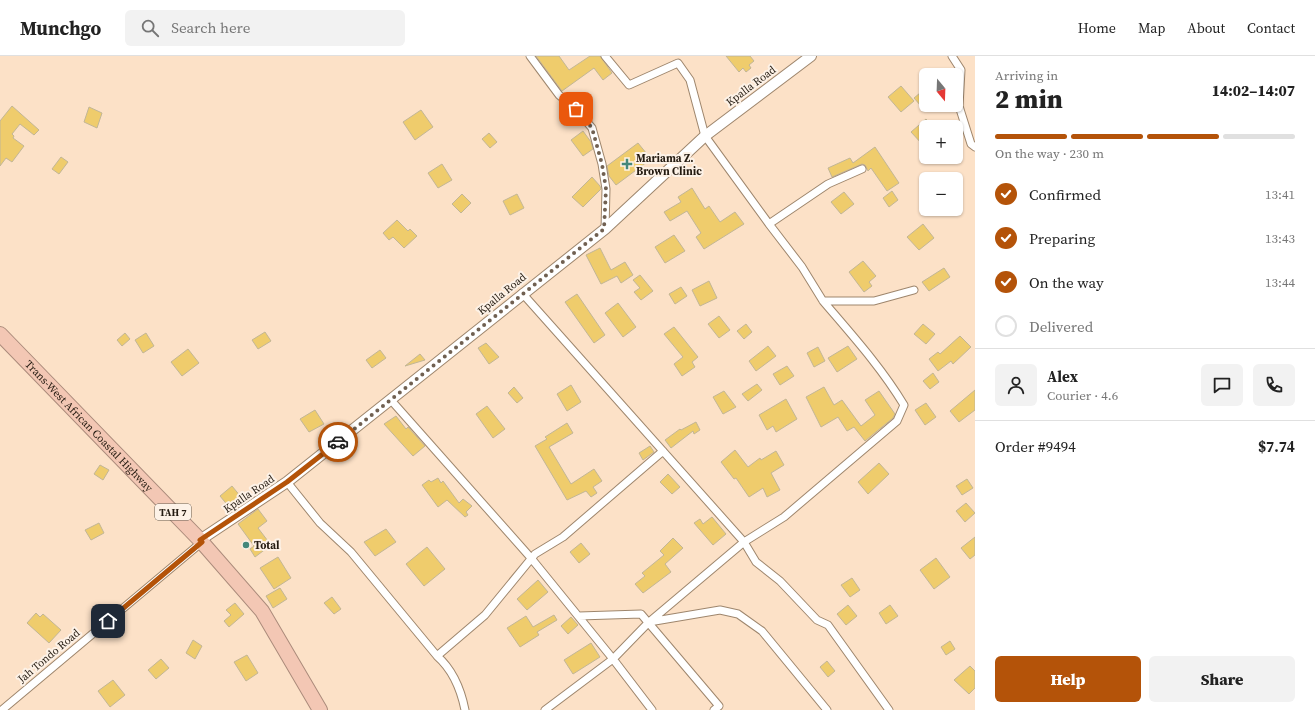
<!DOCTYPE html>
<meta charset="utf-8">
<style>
body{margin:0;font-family:"Source Serif 4",serif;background:#f2f2f2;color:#222;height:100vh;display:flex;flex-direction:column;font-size:15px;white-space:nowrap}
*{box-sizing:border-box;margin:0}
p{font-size:13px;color:#767676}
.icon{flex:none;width:22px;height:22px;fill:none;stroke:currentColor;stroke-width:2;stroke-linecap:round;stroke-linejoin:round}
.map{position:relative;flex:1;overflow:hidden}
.details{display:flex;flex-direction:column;background:#fff;width:340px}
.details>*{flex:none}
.needle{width:26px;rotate:161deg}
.fabs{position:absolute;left:919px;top:12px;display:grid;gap:8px}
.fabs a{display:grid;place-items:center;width:44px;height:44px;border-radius:6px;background:#fff;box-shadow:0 1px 3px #0004;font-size:20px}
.pin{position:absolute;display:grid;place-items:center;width:34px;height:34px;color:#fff;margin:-17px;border-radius:8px;box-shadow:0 2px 6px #0006}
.courier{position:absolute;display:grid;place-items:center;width:40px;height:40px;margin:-20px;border:3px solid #b45309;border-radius:50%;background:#fff;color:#222;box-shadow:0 1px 5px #0007}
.head em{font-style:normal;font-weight:800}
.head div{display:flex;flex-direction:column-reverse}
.head{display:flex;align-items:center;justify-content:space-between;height:68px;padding:0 20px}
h1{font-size:26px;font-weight:800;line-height:30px}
.bar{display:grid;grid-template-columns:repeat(4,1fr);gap:6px 4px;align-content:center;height:48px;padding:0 20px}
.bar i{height:5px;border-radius:3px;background:#e0e0e0}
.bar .current{background:#b45309}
.bar p{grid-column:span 4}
.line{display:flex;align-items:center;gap:10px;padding:0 20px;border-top:1px solid #e0e0e0}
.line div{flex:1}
.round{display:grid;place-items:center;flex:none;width:42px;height:42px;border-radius:6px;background:#f2f2f2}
ol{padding:0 20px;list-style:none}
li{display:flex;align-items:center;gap:12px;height:44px}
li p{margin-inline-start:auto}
li .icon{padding:4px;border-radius:50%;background:#b45309;color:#fff;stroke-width:4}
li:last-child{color:#767676}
li i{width:22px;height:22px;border:2px solid #e0e0e0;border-radius:50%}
.cta{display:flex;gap:8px;margin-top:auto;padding:8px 20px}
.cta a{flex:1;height:46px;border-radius:6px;background:#b45309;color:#fff;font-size:16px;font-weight:800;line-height:46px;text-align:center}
.cta a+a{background:#f2f2f2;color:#222}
header{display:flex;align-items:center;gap:24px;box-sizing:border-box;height:56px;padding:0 20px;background:#fff;border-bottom:1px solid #e0e0e0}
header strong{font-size:19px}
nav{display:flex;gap:22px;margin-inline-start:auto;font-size:14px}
.search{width:280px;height:36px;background:#f2f2f2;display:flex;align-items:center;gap:10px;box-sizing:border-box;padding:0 14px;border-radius:6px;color:#767676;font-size:15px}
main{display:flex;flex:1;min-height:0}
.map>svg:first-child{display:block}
.building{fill:#efcc6c;stroke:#c2b696}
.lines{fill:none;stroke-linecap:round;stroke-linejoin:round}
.street-casing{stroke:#9e866d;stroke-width:9}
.secondary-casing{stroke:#9e866d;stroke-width:12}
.highway-casing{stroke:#ab8b7b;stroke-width:16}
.street{stroke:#fff;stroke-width:7}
.secondary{stroke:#fff;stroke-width:10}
.highway{stroke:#f3c7b4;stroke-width:14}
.done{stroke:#706051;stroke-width:4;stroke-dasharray:0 7.2}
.route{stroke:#b45309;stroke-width:5}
.poi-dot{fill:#44887b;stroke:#fdf2e7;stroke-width:1.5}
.labels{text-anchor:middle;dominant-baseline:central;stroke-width:4;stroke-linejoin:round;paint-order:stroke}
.shield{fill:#fdf2e7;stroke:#655c51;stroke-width:1}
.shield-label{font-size:10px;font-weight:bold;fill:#241b11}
.street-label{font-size:11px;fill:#241b11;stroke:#fdf2e7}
.poi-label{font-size:11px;font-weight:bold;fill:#241b11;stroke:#fdf2e7;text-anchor:start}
</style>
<header>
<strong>Munchgo</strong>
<div class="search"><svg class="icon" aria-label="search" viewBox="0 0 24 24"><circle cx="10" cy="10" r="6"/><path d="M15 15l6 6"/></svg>Search here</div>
<nav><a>Home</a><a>Map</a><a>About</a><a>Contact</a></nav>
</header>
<main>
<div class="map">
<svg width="975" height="654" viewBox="0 0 975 654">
<rect width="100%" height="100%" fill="#fce1c7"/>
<path class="building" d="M536,0H559L569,14L590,0H600L612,17L603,24L594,12L562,35Z
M726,0H750L754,5L749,9L751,12L746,16L743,12L739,16Z
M901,30L914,45L901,56L888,41Z
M920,37L926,43V46L921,50L914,42Z
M12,50L39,74L34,79L20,68L12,78L14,80L13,82L24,90L12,106L6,102L0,110V65Z
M89,51L102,57L97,72L84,66Z
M421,54L433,71L415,84L403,66Z
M926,63L933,71H926V86L923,89L911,76Z
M583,75L591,86L593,93L583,100L571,84Z
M489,77L497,86L490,92L482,83Z
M638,87L651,103L616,129L609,120L607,110Z
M875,91L899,127L887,135L871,112L868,115L865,109L862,108L832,121L828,112L850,102L853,107Z
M61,101L68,106L59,118L52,113Z
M442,108L452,124L438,132L428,117Z
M592,121L600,130L601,133L583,151L572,141Z
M692,132L705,153L709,150L720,166L735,156L744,168L704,193L696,181L701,177L687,155L670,165L664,156L681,146L678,141Z
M892,135L898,144L889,151L883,142Z
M844,136L854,148L841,158L831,146Z
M462,138L471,147L461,157L452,148Z
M517,138L524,152L510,159L503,145Z
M397,164L408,175L410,173L417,180L404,192L393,181L389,184L383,177Z
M923,168L934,182L919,194L907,181Z
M674,179L685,195L665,207L655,191Z
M600,192L611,214L625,206L633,219L621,227L617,220L601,228L586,199Z
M863,205L876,220L869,226L872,230L864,236L849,216Z
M944,212L950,221L929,235L922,226Z
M640,219L653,235L641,244L634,236L640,232L633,224Z
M709,225L717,242L700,250L692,234Z
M681,231L687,240L675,248L669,238Z
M577,238L605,279L594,287L565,246Z
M618,247L636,271L623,281L605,257Z
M719,260L730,274L719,282L708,268Z
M746,268L752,276L744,283L737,275Z
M923,268L935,278L926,288L914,278Z
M674,271L698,301L692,306L695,311L682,320L674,308L683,301L664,278Z
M265,276L271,285L258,293L252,284Z
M125,277L130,283L122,290L117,284Z
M146,277L154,290L143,297L135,284Z
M960,280L971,291L953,308L951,305L938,315L929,303L938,296L940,298Z
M486,287L499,301L489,308L478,292Z
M768,290L776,300L756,315L749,305Z
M848,290L857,303L837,316L828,302Z
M818,291L825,305L814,311L807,297Z
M188,293L199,307L182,320L171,306Z
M380,294L386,302L372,312L366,304Z
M420,298L425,304L405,310Z
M787,310L794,320L780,329L773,318Z
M933,317L939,326L930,333L923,325Z
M757,328L762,334L748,345L742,338Z
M571,329L581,346L567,355L557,338Z
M514,331L523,342L517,347L508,337Z
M824,331L834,349L842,344L861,370L875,359L865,344L879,335L895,358L893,362L865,385L854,371L847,375L838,361L821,371L806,341Z
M975,334V354L959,366L950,355Z
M724,335L736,351L723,358L713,341Z
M786,343L797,363L776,376L773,370L767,374L759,359Z
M926,347L936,361L925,369L915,354Z
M487,350L505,373L493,382L476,358Z
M315,354L324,368L309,376L300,363Z
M396,360L406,373L408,371L425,390L413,400L384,368Z
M696,366L700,374L694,378L693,375L671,392L665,384L680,373L681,374Z
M567,367L573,377L549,391L571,428L594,413L602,425L593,431L597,437L591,441L586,435L567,444L535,390L547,383L545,381Z
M650,390L654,396L643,404L639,397Z
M735,394L748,411L760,402L761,404L776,395L784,409L771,417L780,434L767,441L763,432L749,441L736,422L734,423L721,406Z
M879,407L889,418L868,438L858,426Z
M100,409L109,414L103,424L94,418Z
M668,418L680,431L672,438L660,426Z
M438,422L441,427L443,425L459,447L463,443L472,450L466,456L468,459L465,461L447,444L438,451L422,429L429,424L431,426Z
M967,423L973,432L962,439L956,430Z
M232,430L241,441L229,451L220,440Z
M966,447L975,457L965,466L956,455Z
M258,453L267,465L258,472L271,489L255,501L250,493L254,490L238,468Z
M712,461L726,478L713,489L694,467L700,463L703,468Z
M99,467L104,477L91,484L85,474Z
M386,473L396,486L375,500L364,486Z
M975,481V499L970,503L961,492Z
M673,482L683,492L665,508L671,516L643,537L635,528L645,520L642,517L664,499L660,495Z
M581,487L590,498L579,507L570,496Z
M427,491L445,513L424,530L406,508Z
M278,501L291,522L274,533L260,512Z
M936,502L950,521L934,533L920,514Z
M852,522L860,534L850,541L841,529Z
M538,524L548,536L527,554L517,543Z
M280,532L287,543L273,552L266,540Z
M332,541L341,553L334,558L324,547Z
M235,547L244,558L229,571L224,565L231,559L226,554Z
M848,549L857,560L846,569L837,558Z
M890,549L898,560L886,568L879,557Z
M36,557L40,561L43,558L61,574L49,587L27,567Z
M554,559L557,564L537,576L539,579L520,591L507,572L526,560L533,571Z
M571,561L578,569L568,578L561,570Z
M193,584L202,590L195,603L186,597Z
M950,585L955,593L946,599L941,591Z
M591,587L600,601L573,618L564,604Z
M247,599L258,617L246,625L234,606Z
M161,603L169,612L156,623L148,614Z
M827,605L835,615L828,621L820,611Z
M970,610L975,615V632L969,638L954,624Z
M113,624L125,639L110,651L98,635Z"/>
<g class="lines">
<g class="street-casing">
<path id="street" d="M530,0L559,39L576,53L592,72L602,108L606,133L605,173
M605,0L629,29L678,7L690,24L705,80L769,168L828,128L862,113
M952,0L961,14L959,50L971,88L975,91
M769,168L802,211L823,245H874L914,234
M522,237L744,486L756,506L780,525L817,564L828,569L889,654
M390,343L531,502L613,603L648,567L744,486L784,461L897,365L904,349C881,311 852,279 823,245
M287,426L320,467L351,496L437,600C453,614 461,634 465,654
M579,560L641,558L719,650L714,654
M649,566L720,554L738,558L762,575L827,654
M437,600L485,559L535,498L563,481L663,395
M2,654L202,486
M545,654L613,603L652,654"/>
</g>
<g class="secondary-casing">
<path id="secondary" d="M200,484L287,426L605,173L705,80L811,0"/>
</g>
<g class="highway-casing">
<g id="highway">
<path id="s1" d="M0,278L200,484L262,555L320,654"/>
</g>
</g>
<use href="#street" class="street"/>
<use href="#secondary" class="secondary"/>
<use href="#highway" class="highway"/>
</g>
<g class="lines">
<path class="done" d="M338,386L604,173L606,133L602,108L592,72L576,53"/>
<path class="route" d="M108,565L202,486L200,484L287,426L338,386"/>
</g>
<g class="poi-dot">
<path d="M625 102h4v4h4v4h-4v4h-4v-4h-4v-4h4z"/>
<circle cx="246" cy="489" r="4"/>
</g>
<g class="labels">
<rect class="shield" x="155" y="448" width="36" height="16" rx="3"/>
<g class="shield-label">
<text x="173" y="456">TAH 7</text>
</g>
<g class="street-label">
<text transform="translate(751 30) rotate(-37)">Kpalla Road</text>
<text transform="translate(502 238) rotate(-39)">Kpalla Road</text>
<text stroke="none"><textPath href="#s1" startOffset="128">Trans-West African Coastal Highway</textPath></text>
<text transform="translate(249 438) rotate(-34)">Kpalla Road</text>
<text transform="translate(49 600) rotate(-40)">Jah Tondo Road</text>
</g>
<g class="poi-label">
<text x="636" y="102">Mariama Z.<tspan x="636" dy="13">Brown Clinic</tspan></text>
<text x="254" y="489">Total</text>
</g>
</g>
</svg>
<div class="fabs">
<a><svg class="needle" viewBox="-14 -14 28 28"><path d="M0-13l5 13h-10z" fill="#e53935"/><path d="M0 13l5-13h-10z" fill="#767676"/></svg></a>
<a>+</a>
<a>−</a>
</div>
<div class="pin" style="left:576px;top:53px;background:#ea580c"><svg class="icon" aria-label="bag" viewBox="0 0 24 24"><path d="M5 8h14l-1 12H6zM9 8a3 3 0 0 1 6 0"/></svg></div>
<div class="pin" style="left:108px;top:565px;background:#1f2937"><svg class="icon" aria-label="home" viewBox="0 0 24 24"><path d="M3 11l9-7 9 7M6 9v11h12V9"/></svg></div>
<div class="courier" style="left:338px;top:386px"><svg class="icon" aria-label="car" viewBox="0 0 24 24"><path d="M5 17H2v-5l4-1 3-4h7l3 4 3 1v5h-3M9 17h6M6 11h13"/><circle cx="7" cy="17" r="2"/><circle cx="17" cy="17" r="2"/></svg></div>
</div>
<section class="details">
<div class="head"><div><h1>2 min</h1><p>Arriving in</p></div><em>14:02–14:07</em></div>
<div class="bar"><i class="current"></i><i class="current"></i><i class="current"></i><i></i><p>On the way · 230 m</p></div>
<ol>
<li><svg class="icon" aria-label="check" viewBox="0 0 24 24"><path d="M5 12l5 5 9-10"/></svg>Confirmed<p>13:41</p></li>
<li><svg class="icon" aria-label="check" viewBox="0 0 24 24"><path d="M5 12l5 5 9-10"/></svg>Preparing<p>13:43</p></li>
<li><svg class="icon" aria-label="check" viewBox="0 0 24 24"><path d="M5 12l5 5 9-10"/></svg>On the way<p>13:44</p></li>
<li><i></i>Delivered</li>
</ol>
<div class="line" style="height:72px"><a class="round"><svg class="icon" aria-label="person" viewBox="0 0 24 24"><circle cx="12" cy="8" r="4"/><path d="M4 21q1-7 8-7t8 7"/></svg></a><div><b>Alex</b><p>Courier · 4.6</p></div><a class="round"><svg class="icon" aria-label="chat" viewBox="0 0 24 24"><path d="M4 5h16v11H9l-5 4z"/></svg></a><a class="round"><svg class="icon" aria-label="phone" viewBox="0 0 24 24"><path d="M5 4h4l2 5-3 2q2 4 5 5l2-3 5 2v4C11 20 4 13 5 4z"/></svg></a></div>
<div class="line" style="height:52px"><div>Order #9494</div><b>$7.74</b></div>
<div class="cta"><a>Help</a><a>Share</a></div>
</section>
</main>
